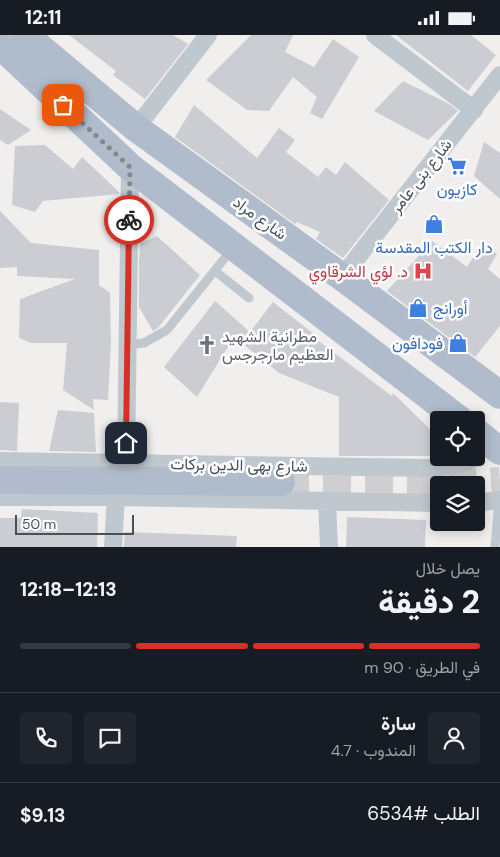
<!DOCTYPE html>
<html lang="ar">
<meta charset="utf-8">
<style>
body{margin:0;font-family:"DM Sans",Vazirmatn,sans-serif;background:#20242c;color:#f1f3f6;direction:rtl;height:100vh;display:flex;flex-direction:column;font-size:19px;white-space:nowrap}
*{box-sizing:border-box;margin:0}
p{font-size:16px;color:#9ea1a6}
.icon{flex:none;width:28px;height:28px;fill:none;stroke:currentColor;stroke-width:2;stroke-linecap:round;stroke-linejoin:round}
.map{position:relative;height:512px;overflow:hidden;direction:ltr}
.side{display:flex;flex-direction:column;background:#171b24;flex:1}
.side>*{flex:none}
.buttons{position:absolute;left:430px;top:376px;display:grid;gap:10px}
.buttons a{display:grid;place-items:center;width:55px;height:55px;border-radius:5px;background:#171b24;box-shadow:0 2px 12px #0003;font-size:25px}
.scale{position:absolute;left:15px;bottom:12px;width:119px;box-sizing:border-box;padding-left:5px;border:2px solid #48505a;border-top:0;font-size:14px;line-height:18px;white-space:nowrap;color:#48505a;-webkit-text-stroke:4px #fff;paint-order:stroke}
.pin{position:absolute;display:grid;place-items:center;width:42px;height:42px;color:#fff;margin:-21px;border-radius:10px;box-shadow:0 2px 8px #0006}
.courier{position:absolute;display:grid;place-items:center;width:50px;height:50px;margin:-25px;border:4px solid #d93025;border-radius:50%;background:#fff;color:#222;box-shadow:0 1px 6px #0007}
.headline em{font-style:normal;font-weight:800}
.headline div{display:flex;flex-direction:column-reverse}
.headline{display:flex;align-items:center;justify-content:space-between;height:85px;padding:0 20px}
h1{font-size:32px;font-weight:800;line-height:38px}
.bar{display:grid;grid-template-columns:repeat(4,1fr);gap:8px 5px;align-content:center;height:60px;padding:0 20px}
.bar i{height:6px;border-radius:4px;background:#363941}
.bar .current{background:#d93025}
.bar p{grid-column:span 4}
.line{display:flex;align-items:center;gap:12px;padding:0 20px;border-top:1px solid #363941}
.line div{flex:1}
.round{display:grid;place-items:center;flex:none;width:52px;height:52px;border-radius:5px;background:#20242c}
.status{display:flex;justify-content:space-between;align-items:center;height:35px;padding:0 25px;background:#171b24;direction:ltr}
.status svg{height:14px;fill:currentColor}
.map>svg:first-child{display:block}
.building{fill:#cccdd2}
.lines{fill:none;stroke-linecap:round;stroke-linejoin:round}
.primary-tunnel{stroke:#cfced0;stroke-width:28;stroke-dasharray:28 14;stroke-linecap:butt}
.lane{stroke:#c0c8cf;stroke-width:9}
.street{stroke:#c0c8cf;stroke-width:18}
.primary{stroke:#b0bccb;stroke-width:28}
.done{stroke:#83878e;stroke-width:5;stroke-dasharray:0 9}
.route{stroke:#d93025;stroke-width:6}
.labels{text-anchor:middle;dominant-baseline:central;stroke-width:5;stroke-linejoin:round;paint-order:stroke}
.street-label{font-size:16px;fill:#48505a;stroke:#fff}
.shop-label{font-size:16px;fill:#366cbe;stroke:#fff}
.health-label{font-size:16px;fill:#be3a42;stroke:#fff;text-anchor:end}
.worship-label{font-size:16px;fill:#5b616d;stroke:#fff;text-anchor:start}
</style>
<div class="status"><b>12:11</b><svg viewBox="0 0 49 12"><path d="M0 12V9h3v3zM5 12V6h3v6zM10 12V3h3v9zM15 12V0h3v12zM26 1h20v11H26zM47 4h2v5h-2z"/></svg></div>
<div class="map">
<svg width="500" height="512" viewBox="0 0 500 512">
<rect width="100%" height="100%" fill="#f1eeee"/>
<path class="building" d="M69,0H173L188,9L145,64L113,40L116,36Z
M251,0H293L285,17L314,32L333,4L359,22L322,84L310,78L317,62L293,42L269,76L247,75L206,45Z
M396,0H471L496,20L468,56Z
M403,46L449,69L458,76L428,105L374,76Z
M194,70L257,123L279,93L295,105L286,117L318,142L326,132L336,140L345,127L389,165L343,223L316,204L320,197L297,187L295,189L175,102Z
M0,74L31,95L8,110L0,105Z
M484,107L500,118V164L474,141Z
M45,110L73,134L82,122L119,157V159L43,166L35,177L12,170L15,111Z
M0,176L31,208L99,215V250L110,258L111,308L108,365L93,364L94,375L63,355L67,308H31L19,303L20,264L75,244L17,241V232L0,233Z
M157,201L200,240L157,294L153,296L139,272V226L140,209Z
M432,206L467,232L482,209L497,219L488,234L500,244V291L475,322L387,256Z
M215,266L250,297L273,267L314,299L312,301L392,361L393,358L439,403V421H339V362L279,338L234,302L197,362L164,332Z
M0,367L19,368L17,416L0,415Z
M58,375L94,378L96,417L49,416Z
M22,474L98,478L97,512H0V483H21Z
M347,482L426,485L425,512H346Z
M125,497L237,501L236,512H124Z"/>
<g class="lines">
<path class="primary-tunnel" d="M281,447L476,448L500,446"/>
<path class="lane" d="M215,236L249,263
M127,310L144,308L167,295L232,214
M495,512L499,465"/>
<path class="street" d="M375,0L474,75
M136,93L208,0
M342,242L500,40
M0,426L429,433C445,432 461,431 476,422
M126,428L130,132
M0,462H116L439,468
M327,467L329,512
M476,468L500,465
M113,512L116,462"/>
<path class="primary" d="M25,0L136,93L342,242L500,360
M0,10L130,132L460,385
M476,397L500,416
M0,445L281,447"/>
</g>
<g class="lines">
<path class="done" d="M63,70L130,132L129,185"/>
<path class="route" d="M126,408L129,185"/>
</g>
<defs>
<g id="supermarket-bare" transform="scale(1.5)"><path d="M-6-5.5h2.5l.6 2H6L4.5 2H-2.5L-4.4-4H-6ZM-1.5 3.2a1.3 1.3 0 1 0 .1 0ZM3 3.2a1.3 1.3 0 1 0 .1 0Z" fill="#3f7fe0" stroke="#fff" stroke-width="2.5" paint-order="stroke"/></g>
<g id="shop-bare" transform="scale(1.5)"><path d="M-5-2.5h2.3a2.7 3.5 0 0 1 5.4 0H5L5.5 6h-11ZM-1.5-2.5h3a1.5 2.3 0 0 0-3 0Z" fill="#3f7fe0" stroke="#fff" stroke-width="2.5" paint-order="stroke"/></g>
<g id="hospital-bare" transform="scale(1.5)"><path d="M-5-5h3v3.5h4V-5h3V5h-3V1.5h-4V5h-3Z" fill="#e0444e" stroke="#fff" stroke-width="2.5" paint-order="stroke"/></g>
<g id="church-bare" transform="scale(1.5)"><path d="M-1.2-6h2.4v3.5h3.3v2.4h-3.3V6h-2.4V-.1h-3.3v-2.4h3.3Z" fill="#6b7280" stroke="#fff" stroke-width="2.5" paint-order="stroke"/></g>
</defs>
<g fill-rule="evenodd">
<use href="#supermarket-bare" x="457" y="131"/>
<use href="#shop-bare" x="434" y="189"/>
<use href="#hospital-bare" x="423" y="236"/>
<use href="#shop-bare" x="418" y="273"/>
<use href="#shop-bare" x="458" y="308"/>
<use href="#church-bare" x="207" y="310"/>
</g>
<g class="labels">
<g class="street-label">
<text transform="translate(421 141) rotate(-52)">شارع بنى عامر</text>
<text transform="translate(260 183) rotate(36)">شارع مراد</text>
<text transform="translate(239 430) rotate(1)">شارع بهى الدين بركات</text>
</g>
<g class="shop-label">
<text x="457" y="154">كازيون</text>
<text x="434" y="212">دار الكتب المقدسة</text>
<text x="433" y="273" text-anchor="start">أورانج</text>
<text x="443" y="308" text-anchor="end">فودافون</text>
</g>
<g class="health-label">
<text x="408" y="236">د. لؤي الشرقاوي</text>
</g>
<g class="worship-label">
<text x="222" y="301">مطرانية الشهيد<tspan x="222" dy="18">العظيم مارجرجس</tspan></text>
</g>
</g>
</svg>
<div class="buttons">
<a><svg class="icon" aria-label="locate" viewBox="0 0 24 24"><circle cx="12" cy="12" r="6"/><path d="M12 2v4M12 18v4M2 12h4M18 12h4"/></svg></a>
<a><svg class="icon" aria-label="layers" viewBox="0 0 24 24"><path d="M12 4l9 5-9 5-9-5zM3 14l9 5 9-5"/></svg></a>
</div>
<div class="scale">50 m</div>
<div class="pin" style="left:63px;top:70px;background:#ea580c"><svg class="icon" aria-label="bag" viewBox="0 0 24 24"><path d="M5 8h14l-1 12H6zM9 8a3 3 0 0 1 6 0"/></svg></div>
<div class="pin" style="left:126px;top:408px;background:#1f2937"><svg class="icon" aria-label="home" viewBox="0 0 24 24"><path d="M3 11l9-7 9 7M6 9v11h12V9"/></svg></div>
<div class="courier" style="left:129px;top:185px"><svg class="icon" aria-label="bike" viewBox="0 0 24 24"><circle cx="6" cy="16" r="4"/><circle cx="18" cy="16" r="4"/><path d="M6 16l4-8h5l3 8M10 8l3 8H6M13 5h3"/></svg></div>
</div>
<section class="side">
<div class="headline"><div><h1>2 دقيقة</h1><p>يصل خلال</p></div><em>12:13–12:18</em></div>
<div class="bar"><i class="current"></i><i class="current"></i><i class="current"></i><i></i><p>في الطريق · 90 m</p></div>
<div class="line" style="height:90px"><a class="round"><svg class="icon" aria-label="person" viewBox="0 0 24 24"><circle cx="12" cy="8" r="4"/><path d="M4 21q1-7 8-7t8 7"/></svg></a><div><b>سارة</b><p>المندوب · 4.7</p></div><a class="round"><svg class="icon" aria-label="chat" viewBox="0 0 24 24"><path d="M4 5h16v11H9l-5 4z"/></svg></a><a class="round"><svg class="icon" aria-label="phone" viewBox="0 0 24 24"><path d="M5 4h4l2 5-3 2q2 4 5 5l2-3 5 2v4C11 20 4 13 5 4z"/></svg></a></div>
<div class="line" style="height:65px"><div>الطلب #6534</div><b>$9.13</b></div>
</section>
